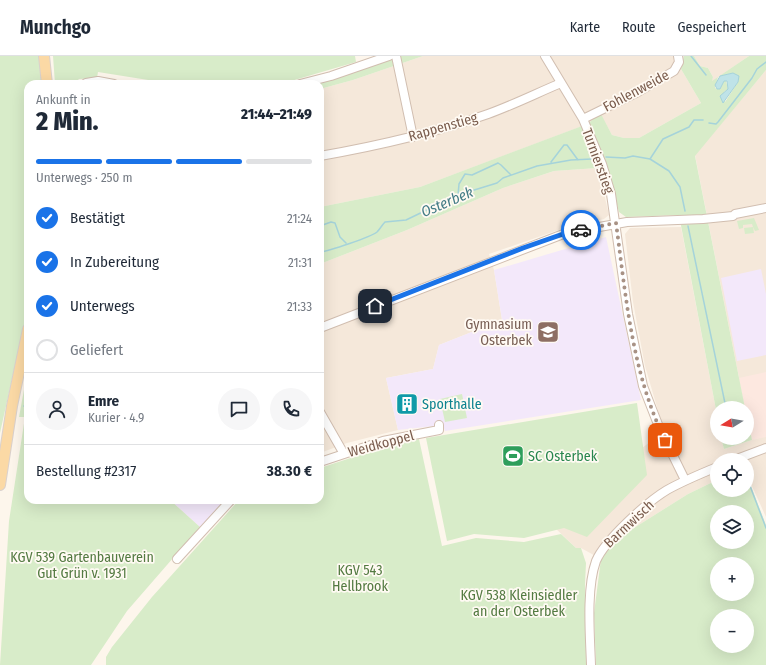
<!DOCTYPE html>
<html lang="de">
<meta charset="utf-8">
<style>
body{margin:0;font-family:"Fira Sans Condensed",sans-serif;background:#f6f6f7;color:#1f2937;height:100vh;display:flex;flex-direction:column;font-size:15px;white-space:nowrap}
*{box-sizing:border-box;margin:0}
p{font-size:13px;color:#747a83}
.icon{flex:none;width:22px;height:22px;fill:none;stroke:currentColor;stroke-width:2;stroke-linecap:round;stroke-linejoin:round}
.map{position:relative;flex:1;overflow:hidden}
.panel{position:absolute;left:24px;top:24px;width:300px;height:424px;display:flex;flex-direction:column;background:#fff;border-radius:12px;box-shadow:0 4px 16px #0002}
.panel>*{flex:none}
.needle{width:26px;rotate:259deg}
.buttons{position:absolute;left:710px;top:345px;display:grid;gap:8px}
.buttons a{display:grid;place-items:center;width:44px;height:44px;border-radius:50%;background:#fff;box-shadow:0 4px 16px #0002;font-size:20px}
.pin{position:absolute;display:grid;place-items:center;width:34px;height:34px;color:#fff;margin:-17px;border-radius:8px;box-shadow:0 2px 6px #0006}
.courier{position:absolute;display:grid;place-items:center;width:40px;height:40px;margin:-20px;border:3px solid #1a73e8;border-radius:50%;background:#fff;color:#222;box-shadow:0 1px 5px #0007}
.overview em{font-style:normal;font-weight:800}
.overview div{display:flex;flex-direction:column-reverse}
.overview{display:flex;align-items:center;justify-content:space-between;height:68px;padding:0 12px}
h1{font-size:26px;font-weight:800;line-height:30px}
.bar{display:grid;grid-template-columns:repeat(4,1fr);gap:6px 4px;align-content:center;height:48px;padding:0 12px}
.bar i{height:5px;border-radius:3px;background:#e0e1e3}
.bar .selected{background:#1a73e8}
.bar p{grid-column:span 4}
.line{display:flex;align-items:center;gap:10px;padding:0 12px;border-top:1px solid #e0e1e3}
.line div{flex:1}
.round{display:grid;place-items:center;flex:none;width:42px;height:42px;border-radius:21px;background:#f6f6f7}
ol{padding:0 12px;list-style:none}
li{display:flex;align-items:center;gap:12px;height:44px}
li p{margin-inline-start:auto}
li .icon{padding:4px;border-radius:50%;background:#1a73e8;color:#fff;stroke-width:4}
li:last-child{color:#747a83}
li i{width:22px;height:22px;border:2px solid #e0e1e3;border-radius:50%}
header{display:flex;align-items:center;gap:24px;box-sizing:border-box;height:56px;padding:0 20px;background:#fff;border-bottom:1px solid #e0e1e3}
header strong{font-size:19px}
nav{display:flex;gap:22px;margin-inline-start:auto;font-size:14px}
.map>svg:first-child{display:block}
.residential{fill:#f5e8da}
.commercial{fill:#fde8e0}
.education{fill:#f3e8fa}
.green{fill:#d8ecc9;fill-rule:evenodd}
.water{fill:#bfe3e8;stroke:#a5d3da}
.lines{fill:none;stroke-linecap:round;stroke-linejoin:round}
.stream{stroke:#a5d3da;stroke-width:1.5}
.minor-casing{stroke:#d1beb0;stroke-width:10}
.major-casing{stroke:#dad1cd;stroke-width:12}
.minor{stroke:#fff;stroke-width:8}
.major{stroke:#fbd9a5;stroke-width:10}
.done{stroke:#a89285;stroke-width:4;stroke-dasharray:0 7.2}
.route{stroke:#1a73e8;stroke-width:5}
.labels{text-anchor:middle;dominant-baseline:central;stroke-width:3.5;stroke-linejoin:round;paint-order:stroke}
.street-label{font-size:14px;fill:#7a5c4d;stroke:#fffaf3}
.education-label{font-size:14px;fill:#785e54;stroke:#fffaf3;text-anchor:end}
.culture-label{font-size:14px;fill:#0d838f;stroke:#fffaf3;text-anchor:start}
.leisure-label{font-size:14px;fill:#27864d;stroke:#fffaf3;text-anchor:start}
.park-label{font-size:14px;fill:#537a41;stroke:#fffaf3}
.water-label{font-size:15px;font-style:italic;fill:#437c86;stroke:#fffaf3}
</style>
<header>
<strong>Munchgo</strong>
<nav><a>Karte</a><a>Route</a><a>Gespeichert</a></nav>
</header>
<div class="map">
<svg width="766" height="609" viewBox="0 0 766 609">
<rect width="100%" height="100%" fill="#fdf6ec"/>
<path class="residential" d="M423,0H684L681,13L701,47L639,82H624L612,79L601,59L588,68L420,131L320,151V33L353,24Z
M694,0H749L711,26L713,21L708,12L700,10Z
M766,14V461L747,419V404H717V424L688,438L618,482L601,503L581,492H576L552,469L619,410L664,375L645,310L633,246L625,178L630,172L681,171L717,359V382H721L724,393L752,384L747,352H745L695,99Z
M598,112L609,159L604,163L570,170L489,198L494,214L502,264L439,289L433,313L386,322L398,374L347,387L320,397V208L407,174L503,132L554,115Z"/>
<path class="commercial" d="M766,316V381L752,384L747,352H745L739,322Z"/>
<path class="education" d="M606,181L641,344L445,375L443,369L398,374L386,322L433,313L439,289L502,264L494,214Z
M761,213L766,238V299L737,305L721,222Z
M170,444H225L200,471Z"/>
<path class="green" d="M0,0H39L42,28H28V251L0,377Z
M53,0H355L356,6L291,25L167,27L98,16L97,22L79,23L77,25L78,28H55Z
M398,0H423L353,24L320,33V28H311Z
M684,0H694L700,10L708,12L713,21L712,25L749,0H766V14L695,100L745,352H717V359L679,159L626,161L619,156L606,106L588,68L594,62L601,58L612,79L624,82H639L701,47L681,13ZM733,17L738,26L725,46L724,36L728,33L726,25H724L720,33H717L715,32L718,21L720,20Z
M582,70L598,112L554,115L503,132L407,174L320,208V151L420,131Z
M754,162L759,174L755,175L753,171L754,177L745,178L744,172L753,171L752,168L743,169V172L739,173L737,165Z
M28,312V444H170L200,471L127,555L91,609H0L9,465L25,361H19Z
M462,338L467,362L445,366L440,343Z
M637,347L647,419L587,481L564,472L524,482L474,478L447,485L426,382Z
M747,361L752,384L724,393L721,382H747Z
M419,383L442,490L476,482L524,486L561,478L576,492H581L586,507L585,528L586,609H106V601L112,591L152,541L239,444H320V412L381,392Z
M747,420L766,469V609H596L594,557L601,503L618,482L688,438L717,424V434H747ZM717,456H747V486H717ZM717,508H747V538H717ZM717,560H747V590H717Z"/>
<path class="water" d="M733,17L739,20L738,26L723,47L720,40L728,33L727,25H724L720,33H717L715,29L720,20Z"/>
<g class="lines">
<path class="stream" d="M691,0L706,19
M709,67L716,68L718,66L752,22L757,13L766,6
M606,101L625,102L633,100L650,103L669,115L680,131L685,155
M650,103L663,83L689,71L694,64H703
M551,106L564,89H567L578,104
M458,139L459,128L465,118L472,119L498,107L501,109L511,119
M320,170L331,166L335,167L340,181L346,187
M688,170L726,352
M320,196C329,195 371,181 377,176C380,173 382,169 385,166L406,164L458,139L497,127L503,122L537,110L571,104L592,103
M24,350L28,347
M733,382L734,388
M747,422L766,472"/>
<g class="minor-casing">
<path id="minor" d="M396,0L413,81
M545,0L583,63L602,108L611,138L628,258L643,330L659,371L685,424
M86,27L98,25L114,28
M300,28L331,20L389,0
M583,63L638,36L674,15L679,6L678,0
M320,100C377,90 434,77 488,58C513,49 537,37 561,27
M320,272L566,177L627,166L703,163L733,160L735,158L766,152
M320,356L344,398
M734,404L766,392
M320,406L383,385L439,374V369
M177,503L231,444
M591,609C590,579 586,533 596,505C605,484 647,446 667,434C683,425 700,418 717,411"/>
</g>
<g class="major-casing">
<path id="major" d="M44,0L47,28
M0,429L12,350L28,273"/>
</g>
<use href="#minor" class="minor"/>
<use href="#major" class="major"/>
</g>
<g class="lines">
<path class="done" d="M581,174L616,167C626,241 632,317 665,384"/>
<path class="route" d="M375,250L523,192L566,177L581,174"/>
</g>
<defs>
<g id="school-square" transform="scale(1.15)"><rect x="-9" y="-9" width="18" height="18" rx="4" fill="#8d6e63" stroke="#fffaf3"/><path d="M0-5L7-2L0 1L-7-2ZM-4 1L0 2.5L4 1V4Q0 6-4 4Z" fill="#fff"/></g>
<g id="building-square" transform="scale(1.15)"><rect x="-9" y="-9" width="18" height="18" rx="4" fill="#0f9aa8" stroke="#fffaf3"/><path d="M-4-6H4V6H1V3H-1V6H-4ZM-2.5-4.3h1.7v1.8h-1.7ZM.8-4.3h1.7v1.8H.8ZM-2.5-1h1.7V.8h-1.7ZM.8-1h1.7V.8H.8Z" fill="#fff"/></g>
<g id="stadium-square" transform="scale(1.15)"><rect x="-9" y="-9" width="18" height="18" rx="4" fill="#2e9e5b" stroke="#fffaf3"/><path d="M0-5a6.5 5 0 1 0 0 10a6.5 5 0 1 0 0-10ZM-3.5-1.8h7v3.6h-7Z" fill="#fff"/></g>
</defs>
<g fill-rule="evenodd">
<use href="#school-square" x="548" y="276"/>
<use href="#building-square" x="407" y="348"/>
<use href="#stadium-square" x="513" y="400"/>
</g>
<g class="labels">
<g class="street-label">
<text transform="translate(636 35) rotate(-28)">Fohlenweide</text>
<text transform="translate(443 71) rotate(-16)">Rappenstieg</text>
<text transform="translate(598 105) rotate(70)">Turnierstieg</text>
<text transform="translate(381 388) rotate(-15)">Weidkoppel</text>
<text transform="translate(629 468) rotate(-43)">Barmwisch</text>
</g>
<g class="education-label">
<text x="532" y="268">Gymnasium<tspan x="532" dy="16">Osterbek</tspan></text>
</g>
<g class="culture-label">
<text x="422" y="348">Sporthalle</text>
</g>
<g class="leisure-label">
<text x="528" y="400">SC Osterbek</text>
</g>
<g class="park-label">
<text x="82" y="501">KGV 539 Gartenbauverein<tspan x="82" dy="16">Gut Grün v. 1931</tspan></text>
<text x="360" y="514">KGV 543<tspan x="360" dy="16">Hellbrook</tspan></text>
<text x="519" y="539">KGV 538 Kleinsiedler<tspan x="519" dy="16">an der Osterbek</tspan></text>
</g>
<g class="water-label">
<text transform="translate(447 146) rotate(-23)">Osterbek</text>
</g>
</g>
</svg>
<div class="buttons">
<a><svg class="needle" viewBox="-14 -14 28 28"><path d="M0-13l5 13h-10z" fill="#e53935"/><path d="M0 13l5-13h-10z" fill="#747a83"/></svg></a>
<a><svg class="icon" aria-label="locate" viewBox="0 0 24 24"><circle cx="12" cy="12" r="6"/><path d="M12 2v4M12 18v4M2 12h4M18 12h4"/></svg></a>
<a><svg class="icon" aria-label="layers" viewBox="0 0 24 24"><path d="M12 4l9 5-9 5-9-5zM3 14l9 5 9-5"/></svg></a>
<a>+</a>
<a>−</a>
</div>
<div class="pin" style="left:665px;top:384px;background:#ea580c"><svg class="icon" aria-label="bag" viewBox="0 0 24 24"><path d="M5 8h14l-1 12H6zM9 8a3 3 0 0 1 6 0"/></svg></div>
<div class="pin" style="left:375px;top:250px;background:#1f2937"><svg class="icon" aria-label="home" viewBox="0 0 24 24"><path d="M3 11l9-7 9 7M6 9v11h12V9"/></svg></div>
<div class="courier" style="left:581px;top:174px"><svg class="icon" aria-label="car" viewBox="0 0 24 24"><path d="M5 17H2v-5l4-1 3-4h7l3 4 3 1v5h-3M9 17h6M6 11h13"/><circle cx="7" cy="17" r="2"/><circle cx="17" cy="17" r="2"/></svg></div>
<section class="panel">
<div class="overview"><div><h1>2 Min.</h1><p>Ankunft in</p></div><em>21:44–21:49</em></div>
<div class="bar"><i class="selected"></i><i class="selected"></i><i class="selected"></i><i></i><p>Unterwegs · 250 m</p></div>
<ol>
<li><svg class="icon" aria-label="check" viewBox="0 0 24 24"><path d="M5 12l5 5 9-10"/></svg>Bestätigt<p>21:24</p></li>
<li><svg class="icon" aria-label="check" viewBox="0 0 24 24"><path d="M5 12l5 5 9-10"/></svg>In Zubereitung<p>21:31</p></li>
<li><svg class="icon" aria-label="check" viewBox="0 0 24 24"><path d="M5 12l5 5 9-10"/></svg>Unterwegs<p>21:33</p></li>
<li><i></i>Geliefert</li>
</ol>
<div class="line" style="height:72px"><a class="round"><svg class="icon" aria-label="person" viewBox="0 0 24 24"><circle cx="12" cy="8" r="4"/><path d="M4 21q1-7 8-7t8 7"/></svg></a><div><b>Emre</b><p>Kurier · 4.9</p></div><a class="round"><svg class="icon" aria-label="chat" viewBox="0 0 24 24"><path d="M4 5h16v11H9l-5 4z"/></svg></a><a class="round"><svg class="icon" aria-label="phone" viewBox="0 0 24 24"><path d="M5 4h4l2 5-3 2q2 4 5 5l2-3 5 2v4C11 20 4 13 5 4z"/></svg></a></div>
<div class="line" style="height:52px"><div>Bestellung #2317</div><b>38.30 €</b></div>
</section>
</div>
